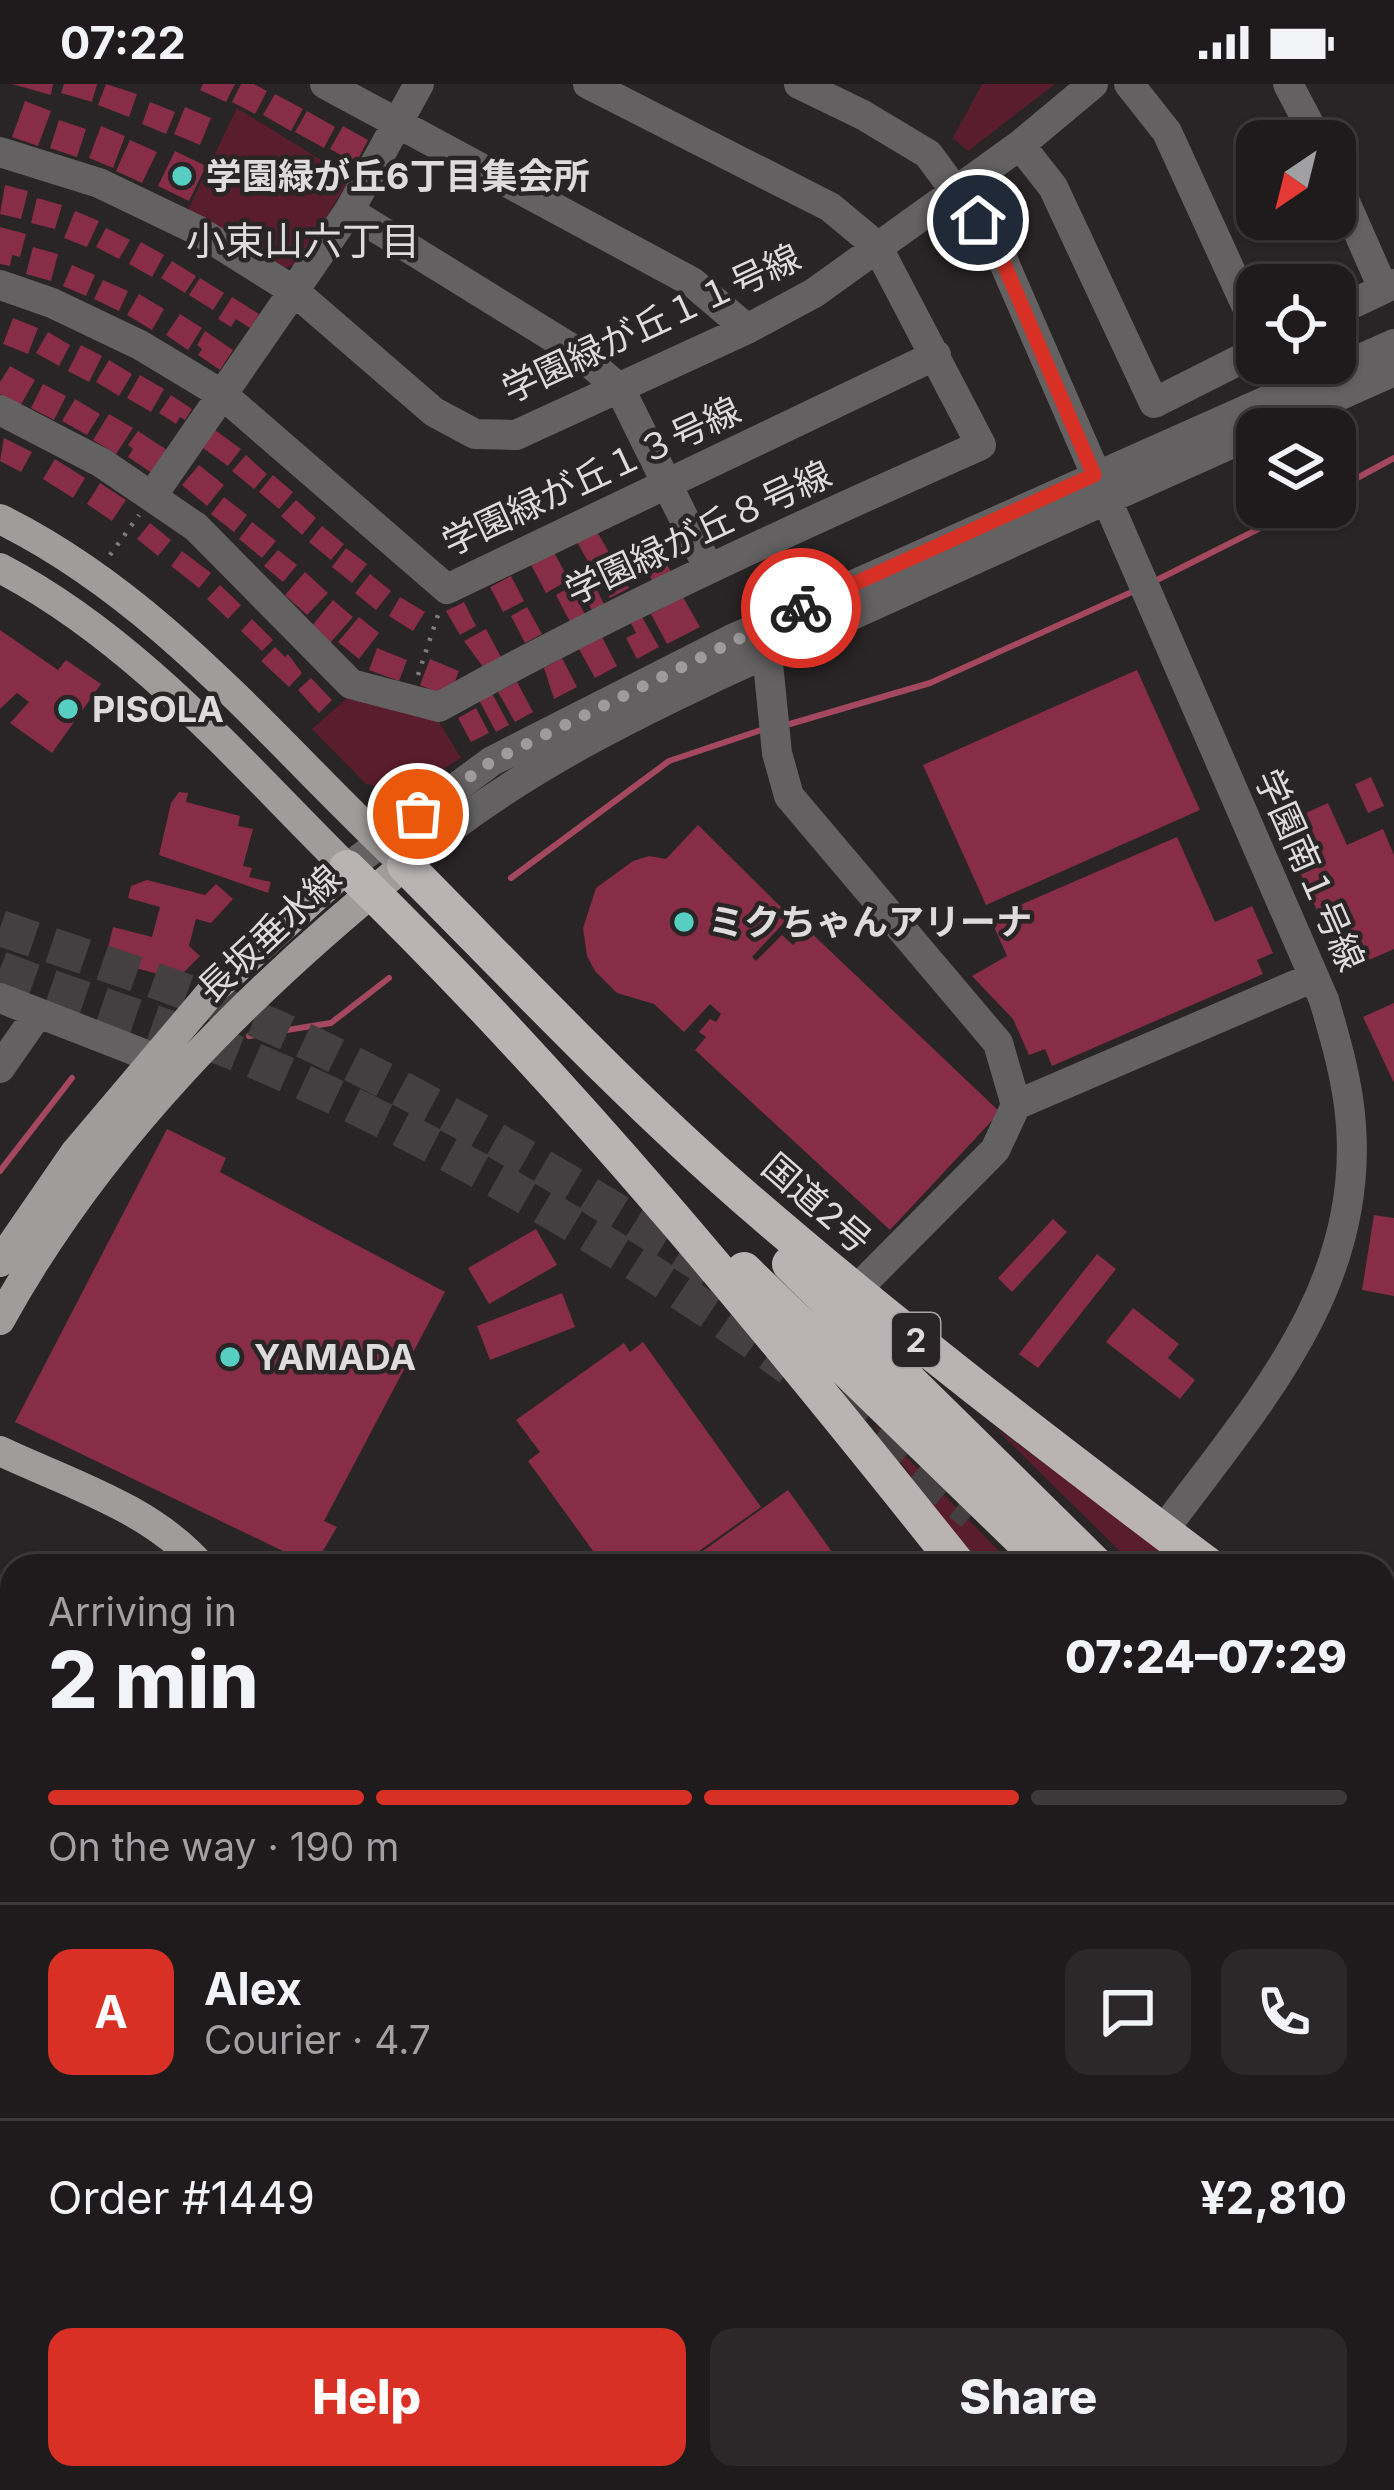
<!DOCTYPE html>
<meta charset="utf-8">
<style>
body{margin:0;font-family:Inter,"Noto Sans JP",sans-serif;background:#2c2829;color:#f1f3f6;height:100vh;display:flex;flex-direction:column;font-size:45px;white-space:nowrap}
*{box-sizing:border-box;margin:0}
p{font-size:39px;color:#a1a1a3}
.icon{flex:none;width:66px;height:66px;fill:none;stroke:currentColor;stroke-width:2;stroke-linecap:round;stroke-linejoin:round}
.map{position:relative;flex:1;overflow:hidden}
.details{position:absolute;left:0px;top:1470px;width:1395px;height:936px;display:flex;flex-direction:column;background:#1f1b1c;border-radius:36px 36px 0 0;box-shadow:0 3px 9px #0004,0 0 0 3px #3c393b}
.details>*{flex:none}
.needle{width:78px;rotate:215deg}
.fabs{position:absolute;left:1236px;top:36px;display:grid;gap:24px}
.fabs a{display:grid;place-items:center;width:120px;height:120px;border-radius:24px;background:#1f1b1c;box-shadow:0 3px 9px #0004,0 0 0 3px #3c393b;font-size:60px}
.pin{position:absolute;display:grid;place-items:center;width:102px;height:102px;color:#fff;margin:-51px;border:6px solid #fff;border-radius:50%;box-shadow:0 3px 12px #0007}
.courier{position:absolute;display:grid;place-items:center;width:120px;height:120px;margin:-60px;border:9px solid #d93025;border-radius:50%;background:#fff;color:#222;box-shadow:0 3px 15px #0007}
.headline em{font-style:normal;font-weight:800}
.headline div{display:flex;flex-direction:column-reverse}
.headline{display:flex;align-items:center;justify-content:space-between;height:204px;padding:0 48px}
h1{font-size:78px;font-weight:800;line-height:90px}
.bar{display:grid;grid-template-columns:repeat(4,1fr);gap:18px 12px;align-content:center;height:144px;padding:0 48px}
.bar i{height:15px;border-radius:9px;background:#3c393b}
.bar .current{background:#d93025}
.bar p{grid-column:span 4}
.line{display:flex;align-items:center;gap:30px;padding:0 48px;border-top:3px solid #3c393b}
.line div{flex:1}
.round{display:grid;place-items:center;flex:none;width:126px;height:126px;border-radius:24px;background:#2c2829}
.primary-button{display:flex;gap:24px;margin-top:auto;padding:24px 48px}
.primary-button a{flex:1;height:138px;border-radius:24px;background:#d93025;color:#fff;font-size:48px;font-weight:800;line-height:138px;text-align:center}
.primary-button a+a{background:#2c2829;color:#f1f3f6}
.status{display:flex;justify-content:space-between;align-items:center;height:84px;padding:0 60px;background:#1f1b1c;direction:ltr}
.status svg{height:33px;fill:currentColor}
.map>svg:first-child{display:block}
.green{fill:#5a1d2e}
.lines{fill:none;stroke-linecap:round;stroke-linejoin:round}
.stream{stroke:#a4485f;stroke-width:6}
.building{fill:#872d47}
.highway-tunnel{stroke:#443f40;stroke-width:36;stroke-dasharray:36 18;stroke-linecap:butt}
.path{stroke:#807c7d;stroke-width:4.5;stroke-dasharray:3 9;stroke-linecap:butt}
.minor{stroke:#636161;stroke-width:30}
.major{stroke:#a09c9c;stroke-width:30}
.highway{stroke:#b9b3b4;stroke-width:36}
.done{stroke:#9f9b9c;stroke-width:12;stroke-dasharray:0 21.6}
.route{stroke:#d93025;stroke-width:15}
.poi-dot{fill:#57cec2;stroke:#292425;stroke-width:4.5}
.labels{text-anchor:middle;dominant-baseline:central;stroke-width:9;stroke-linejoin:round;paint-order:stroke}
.shield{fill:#292425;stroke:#a8a4a5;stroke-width:3}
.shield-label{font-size:33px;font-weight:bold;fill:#dedbdc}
.poi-label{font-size:36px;font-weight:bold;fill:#dedbdc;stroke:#292425;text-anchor:start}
.street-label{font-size:36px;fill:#dedbdc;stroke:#292425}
.neighbourhood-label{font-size:39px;fill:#dedbdc;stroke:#292425}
</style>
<div class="status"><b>07:22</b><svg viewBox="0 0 49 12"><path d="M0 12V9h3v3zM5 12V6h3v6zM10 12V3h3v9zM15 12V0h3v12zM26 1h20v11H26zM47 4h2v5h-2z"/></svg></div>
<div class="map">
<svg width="1394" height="2406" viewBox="0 0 1394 2406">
<rect width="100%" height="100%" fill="#292425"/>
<path class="green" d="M982,0H1055L968,67L953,54Z
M237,24L350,94L297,181L275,186L188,126Z
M353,609L434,630L461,674L406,708L366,700L312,645Z
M872,1338L1014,1482H976Z
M993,1342L1185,1482H1135Z
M101,2394H657L666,2406H85Z"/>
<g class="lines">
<path class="stream" d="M1335,406L1394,374
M1151,499L1302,423
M783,642L930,599L1134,507
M511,794L669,677L764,645
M249,952L331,939L389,894
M0,1087L72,994"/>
</g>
<path class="building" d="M12,0H53L51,11Z
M64,0H97L92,18L61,9Z
M106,0L137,10L129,33L98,21Z
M203,0H235L226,18L200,6Z
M241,0H254L267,7L255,30L232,18Z
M275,10L303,25L291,47L263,31Z
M25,17L51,27L38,62L12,53Z
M150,18L175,28L166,50L142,40Z
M185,23L211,34L200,61L174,50Z
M307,27L335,43L324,64L295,48Z
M59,36L86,45L77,73L50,64Z
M101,42L125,52L113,84L89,74Z
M343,42L368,56L356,79L330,65Z
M130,56L157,68L142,99L116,87Z
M175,67L206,82L189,117L158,102Z
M5,101L28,107L21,135L0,130Z
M37,114L62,121L55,145L31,139Z
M75,127L99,137L87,163L64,154Z
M0,143L26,150L20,173L12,171L10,182L0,180Z
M106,144L130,156L119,175L96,163Z
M141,158L164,171L152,193L129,180Z
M33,163L58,170L51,197L26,190Z
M172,177L196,192L185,209L161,194Z
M72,181L95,191L86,212L63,202Z
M200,194L224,209L213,226L189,211Z
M103,196L128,207L119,227L94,215Z
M139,210L164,225L152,246L127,231Z
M232,213L259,230L250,244L236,235L231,243L218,235Z
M180,230L202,244L188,266L166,251Z
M13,234L38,244L28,270L3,260Z
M205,247L233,266L220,286L198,271L202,265L197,261Z
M48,248L70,261L59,282L36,269Z
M81,261L102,272L89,298L68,287Z
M109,276L132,290L119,312L96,298Z
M10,282L35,296L20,322L0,310V298Z
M140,291L164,305L151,328L127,314Z
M43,300L66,312L54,336L31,324Z
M171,311L192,325L185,336L180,333L176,340L159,329Z
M75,315L100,330L87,351L62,337Z
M109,330L133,344L116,370L93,356Z
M215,346L241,365L228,382L203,364Z
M138,347L167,366L152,389L128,373L133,365L128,361Z
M4,354L32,368L21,388L0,377Z
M246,371L267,390L254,405L232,387Z
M55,375L85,394L73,414L43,395Z
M199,381L224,401L207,422L182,401Z
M273,391L293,408L279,425L259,408Z
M100,399L126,416L112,437L87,420Z
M224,413L247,431L234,448L211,430Z
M296,416L316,434L302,451L281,432Z
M252,438L276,457L262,474L239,455Z
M150,439L171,456L158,472L137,455Z
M322,442L344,460L331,476L309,458Z
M596,446L611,472L591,483L576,456Z
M657,461L672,490L654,500L638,471Z
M551,463L569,496L546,509L528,475Z
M346,464L367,480L352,499L332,483Z
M278,466L297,481L283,498L264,482Z
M182,467L211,489L199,504L171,482Z
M615,479L629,504L610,514L597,489Z
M305,488L328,509L307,531L285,511Z
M370,490L391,507L376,526L355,509Z
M511,492L524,517L503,528L490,503Z
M594,500L605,522L593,528L581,507Z
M220,501L241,521L228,535L207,515Z
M570,503L585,530L570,538L556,511Z
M400,513L425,528L413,547L389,532Z
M683,513L700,543L667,560L651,530Z
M333,516L353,533L330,559L311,543Z
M464,518L476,542L460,551L446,527Z
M527,523L542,550L525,559L511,532Z
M359,533L379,549L359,575L338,558Z
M642,533L659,563L637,575L626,554L636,549L631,539Z
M252,535L273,556L262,567L241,547Z
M486,545L501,573L483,583L464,557Z
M0,546L58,586L66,576L101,600L52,669L10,639L29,618L17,609L0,625Z
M602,553L617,582L595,594L579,565Z
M275,563L285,573L288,570L302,589L289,603L261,577Z
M377,564L407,576L399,597L369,586Z
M562,574L577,603L554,615L544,584Z
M430,575L459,587L449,613L420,601Z
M1137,586L1200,726L986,821L923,681Z
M311,594L332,616L319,629L298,606Z
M517,598L533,628L515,638L498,608Z
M492,609L509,641L496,648L479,616Z
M476,624L489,649L471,658L458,634Z
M1371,693L1384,722L1368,729L1355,700Z
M179,708L188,709L186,718L240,732L238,742L253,745L243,782L252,784L249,793L271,798L268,809L159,771L171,719Z
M1328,719L1347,761L1383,745L1394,771V865L1344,887L1279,741Z
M698,741L790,832L752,873L756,877L782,851L793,861L807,845L1000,1028L890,1146L695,966L706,953L699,948L710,935L716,938L721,930L710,920L684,948L654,920L617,909L595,887L587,872L583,844L596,804L633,777L649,772L666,775Z
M1177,753L1215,838L1252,822L1273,869L1257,876L1263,890L1052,982L1045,965L1029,971L1013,935L972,892L1007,872L990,834Z
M147,796L205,811L216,800L233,815L211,839L196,835L189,862L200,872L177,895L105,876L113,843L152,853L160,823L128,814L131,802Z
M1394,919V999L1363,933Z
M167,1045L226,1074L220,1088L445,1208L324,1437L337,1443L314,1482L15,1338Z
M1374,1131L1394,1134V1212L1362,1206Z
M1053,1135L1067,1148L1012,1208L998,1194Z
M536,1145L557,1181L489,1220L468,1184Z
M1097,1170L1116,1185L1038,1284L1019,1270Z
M562,1209L575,1243L490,1276L477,1242Z
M1133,1224L1179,1260L1168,1274L1195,1296L1180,1315L1106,1258Z
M643,1258L761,1423L678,1482H604L528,1377L540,1368L516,1336L624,1259L630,1268Z
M788,1406L842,1482H682Z
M8,1925L12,1927V1969L0,1964V1944Z
M0,2132L12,2139V2166L0,2160Z
M1394,2288V2358L1383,2344V2297Z
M1232,2394H1383L1390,2406H1240Z"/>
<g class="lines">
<path class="highway-tunnel" d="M0,844C106,880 215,914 316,962C453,1028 585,1106 713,1188
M0,885C88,919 180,944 267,982C450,1062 628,1166 790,1284
M835,1316L973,1429"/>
<path class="path" d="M110,471L139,431
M418,591L439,528
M0,1511L12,1517
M255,2394L262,2406"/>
<path class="minor" d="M325,0L692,198L747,245
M799,0L863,31L928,70L998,165L1324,916C1336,957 1348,998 1351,1041C1363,1207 1255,1322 1163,1447
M1129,0L1167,48L1257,245
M1288,0L1318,57
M1020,61L1053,103L1154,319L1257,267
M0,68L99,99L197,146L294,207L434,328L475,350L516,351L747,245L814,209L1020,61L1093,0
M1335,95L1383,204
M349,127L577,268L620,305L708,483
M0,201L52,219L140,261L223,311L447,505L936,271
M1335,228L1394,200
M0,326L102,379L196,443L351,600L439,623C615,525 797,443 981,361L877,162L830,123L588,0
M1264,345L1394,287
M152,412L349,127L419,0
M767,569L777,669L789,712L998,959L1016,1021
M405,781C532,671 690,604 841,536C980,473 1118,410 1257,348
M347,784L492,677L730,556L1394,260
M0,914L154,974
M0,984L37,931
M855,1207L995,1066L1016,1021L1314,893
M0,1882L12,1852
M0,2002L12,2006
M0,2183L12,2190
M0,2314L12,2295
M811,2394L820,2406
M1064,2394L1072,2406
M951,2406L960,2394"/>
<path class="major" d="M0,435C162,515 275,659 405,781C247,909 99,1056 0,1236
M0,484C136,555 240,678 347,784L213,906L75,1069L0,1178
M0,1367C68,1399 151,1424 201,1482
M1169,2394L1177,2406"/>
<path class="highway" d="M405,781C516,893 625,1009 744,1113C894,1243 1051,1363 1209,1482
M347,784C570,1000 766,1240 959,1482
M790,1180L1097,1482
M744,1186L1049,1482
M1383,1607L1394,1616
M1383,1682L1394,1689
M1383,1805L1394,1818
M1383,1861L1394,1873
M1383,1972L1394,1985
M1383,2067L1394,2082"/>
</g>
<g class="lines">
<path class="done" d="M418,730L492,677L801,524"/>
<path class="route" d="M801,524L1094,391L998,166L978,136"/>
</g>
<g class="poi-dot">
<circle cx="182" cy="92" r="12"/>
<circle cx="68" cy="625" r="12"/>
<circle cx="684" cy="838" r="12"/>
<circle cx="230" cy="1273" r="12"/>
</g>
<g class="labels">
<rect class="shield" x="892" y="1229" width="48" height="54" rx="9"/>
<g class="shield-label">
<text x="916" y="1256">2</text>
</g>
<g class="poi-label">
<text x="206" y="92">学園緑が丘6丁目集会所</text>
<text x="92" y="625">PISOLA</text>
<text x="708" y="838">ミクちゃんアリーナ</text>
<text x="254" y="1273">YAMADA</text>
</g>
<g class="street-label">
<text transform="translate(651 239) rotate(-25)">学園緑が丘１１号線</text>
<text transform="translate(591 392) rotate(-25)">学園緑が丘１３号線</text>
<text transform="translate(698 448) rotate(-25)">学園緑が丘８号線</text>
<text transform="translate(1310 786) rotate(66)">学園南１号線</text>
<text transform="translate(269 849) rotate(-43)">長坂垂水線</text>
<text transform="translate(817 1119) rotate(41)">国道2号</text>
</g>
<g class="neighbourhood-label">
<text x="303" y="156">小束山六丁目</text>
</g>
</g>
</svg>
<div class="fabs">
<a><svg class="needle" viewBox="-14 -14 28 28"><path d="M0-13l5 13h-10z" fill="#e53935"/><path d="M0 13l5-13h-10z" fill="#a1a1a3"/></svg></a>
<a><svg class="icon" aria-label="locate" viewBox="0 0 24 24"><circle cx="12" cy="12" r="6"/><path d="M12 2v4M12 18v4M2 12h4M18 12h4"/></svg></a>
<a><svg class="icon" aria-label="layers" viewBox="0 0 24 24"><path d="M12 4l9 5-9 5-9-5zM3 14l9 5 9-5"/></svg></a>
</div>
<div class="pin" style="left:418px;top:730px;background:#ea580c"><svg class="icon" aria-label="bag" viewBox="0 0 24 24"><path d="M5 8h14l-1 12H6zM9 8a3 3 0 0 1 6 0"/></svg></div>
<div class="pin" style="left:978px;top:136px;background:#1f2937"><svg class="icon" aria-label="home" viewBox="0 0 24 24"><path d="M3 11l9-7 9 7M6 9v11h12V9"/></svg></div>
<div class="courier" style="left:801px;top:524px"><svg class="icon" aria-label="bike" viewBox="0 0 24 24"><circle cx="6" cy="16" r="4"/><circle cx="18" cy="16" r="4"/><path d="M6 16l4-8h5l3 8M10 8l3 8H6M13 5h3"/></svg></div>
<section class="details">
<div class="headline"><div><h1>2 min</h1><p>Arriving in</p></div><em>07:24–07:29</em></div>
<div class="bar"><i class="current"></i><i class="current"></i><i class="current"></i><i></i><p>On the way · 190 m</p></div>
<div class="line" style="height:216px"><b class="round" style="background:#d93025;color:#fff">A</b><div><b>Alex</b><p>Courier · 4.7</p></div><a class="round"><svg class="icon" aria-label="chat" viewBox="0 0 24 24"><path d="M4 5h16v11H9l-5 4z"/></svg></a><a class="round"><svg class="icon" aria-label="phone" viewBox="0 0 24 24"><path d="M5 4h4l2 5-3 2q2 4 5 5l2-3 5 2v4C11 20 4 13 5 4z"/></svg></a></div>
<div class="line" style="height:156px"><div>Order #1449</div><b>¥2,810</b></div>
<div class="primary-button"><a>Help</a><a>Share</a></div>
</section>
</div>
